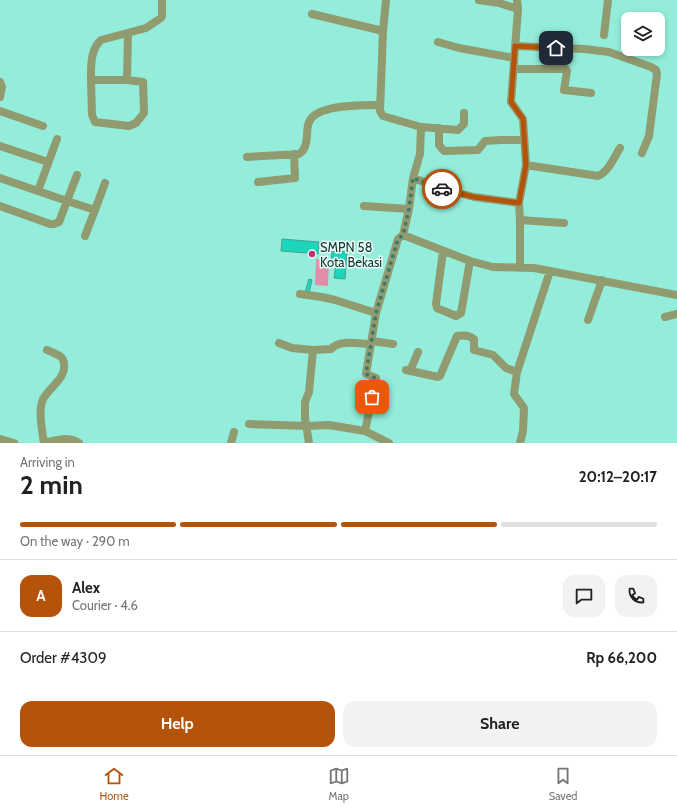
<!DOCTYPE html>
<meta charset="utf-8">
<style>
body{margin:0;font-family:Cabin,sans-serif;background:#f2f2f2;color:#222;height:100vh;display:flex;flex-direction:column;font-size:15px;white-space:nowrap}
*{box-sizing:border-box;margin:0}
p{font-size:13px;color:#767676}
.icon{flex:none;width:22px;height:22px;fill:none;stroke:currentColor;stroke-width:2;stroke-linecap:round;stroke-linejoin:round}
.map{position:relative;height:443px;overflow:hidden}
.sheet{display:flex;flex-direction:column;background:#fff;flex:1}
.sheet>*{flex:none}
.tools{position:absolute;left:621px;top:12px;display:grid;gap:8px}
.tools a{display:grid;place-items:center;width:44px;height:44px;border-radius:8px;background:#fff;box-shadow:0 2px 6px #0003;font-size:20px}
.pin{position:absolute;display:grid;place-items:center;width:34px;height:34px;color:#fff;margin:-17px;border-radius:8px;box-shadow:0 2px 6px #0006}
.courier{position:absolute;display:grid;place-items:center;width:40px;height:40px;margin:-20px;border:3px solid #b45309;border-radius:50%;background:#fff;color:#222;box-shadow:0 1px 5px #0007}
.overview em{font-style:normal;font-weight:700}
.overview div{display:flex;flex-direction:column-reverse}
.overview{display:flex;align-items:center;justify-content:space-between;height:68px;padding:0 20px}
h1{font-size:26px;font-weight:700;line-height:30px}
.bar{display:grid;grid-template-columns:repeat(4,1fr);gap:6px 4px;align-content:center;height:48px;padding:0 20px}
.bar i{height:5px;border-radius:3px;background:#e0e0e0}
.bar .active{background:#b45309}
.bar p{grid-column:span 4}
.line{display:flex;align-items:center;gap:10px;padding:0 20px;border-top:1px solid #e0e0e0}
.line div{flex:1}
.round{display:grid;place-items:center;flex:none;width:42px;height:42px;border-radius:12px;background:#f2f2f2}
.cta{display:flex;gap:8px;margin-top:auto;padding:8px 20px}
.cta a{flex:1;height:46px;border-radius:12px;background:#b45309;color:#fff;font-size:16px;font-weight:700;line-height:46px;text-align:center}
.cta a+a{background:#f2f2f2;color:#222}
.tabs{display:flex;justify-content:space-around;align-items:center;height:56px;border-top:1px solid #e0e0e0;background:#fff;font-size:11px;color:#767676}
.tabs a{display:grid;justify-items:center;gap:2px}
.tabs .active{color:#b45309}
.map>svg:first-child{display:block}
.green{fill:#e38da9}
.building{fill:#1cd5ba;stroke:#46a190}
.lines{fill:none;stroke-linecap:round;stroke-linejoin:round}
.minor{stroke:#909b6f;stroke-width:8}
.done{stroke:#3e776c;stroke-width:4;stroke-dasharray:0 7.2}
.route{stroke:#b45309;stroke-width:5}
.poi-dot{fill:#bd336e;stroke:#eefefa;stroke-width:1.5}
.labels{text-anchor:middle;dominant-baseline:central;stroke-width:3;stroke-linejoin:round;paint-order:stroke}
.poi-label{font-size:13px;fill:#103730;stroke:#eefefa;text-anchor:start}
</style>
<div class="map">
<svg width="677" height="443" viewBox="0 0 677 443">
<rect width="100%" height="100%" fill="#93edda"/>
<path class="green" d="M316,259L329,260L328,286L315,285Z"/>
<path class="building" d="M282,239L319,242L318,254L281,251Z
M332,251L347,252L345,279L334,278L336,263L331,262Z
M309,279L312,280L309,293L305,292Z"/>
<g class="lines">
<path class="minor" d="M479,0L499,3L518,9
M517,0L518,9L511,102L523,119L526,165L519,203L520,220V268
M312,14L383,31
M604,35L608,0
M438,42L459,48L514,58
M515,46L585,49L609,52L651,67L656,70L657,74L649,136L642,153
M514,69H566L567,71L564,90L591,93
M91,80L92,115L95,122L129,126L136,123L144,113L143,82L127,80H91C91,66 90,50 101,40L146,28L161,18L162,16V0
M127,80L128,33
M0,82L2,87L0,97
M0,111L43,126
M421,127L458,130L464,124V113
M439,128V145L444,151L478,150L485,141L501,140H524
M0,146L48,162
M247,157L299,154C310,147 305,132 309,122C316,104 364,105 380,105
M526,165L598,176C608,172 614,158 620,148
M0,178L67,201L77,175
M413,178L444,189L474,197L519,203
M258,182L295,178L294,154
M38,191L57,139
M0,206L50,224H54L59,222L67,201L95,210L105,183
M364,206L409,209
M520,220L564,223
M403,235L470,261L493,267L534,268L677,295
M85,236L95,210
M443,251L436,304L437,308L456,316L461,313L470,261
M300,294L322,297L335,300L376,313
M665,317L677,314
M588,320L602,280
M372,341L393,344
M279,343L292,348L313,350
M406,370L438,377L440,376L457,336C463,335 469,335 474,339V350L493,355L506,368L517,372
M410,371L418,352
M249,424L307,426L329,425L365,431L389,443
M365,431L376,378L366,374L376,313L398,239L403,235L409,209L413,178L420,154L421,127L383,116L380,111L383,31L386,0
M0,439L14,443
M44,443C42,430 38,411 43,399C48,390 58,383 62,375C65,370 65,360 61,357C57,354 52,352 47,350
M44,443C56,440 67,436 79,443
M231,443L234,432
M309,443L305,418V402L309,392L313,350L331,349C340,339 360,344 371,344
M520,443L523,431L524,408L514,394L517,372L550,271"/>
</g>
<g class="lines">
<path class="done" d="M372,397L376,378L366,374L376,313L398,239L403,235L409,209L413,178L442,189"/>
<path class="route" d="M442,189L474,197L519,203L526,165L523,119L511,102L515,46L556,48"/>
</g>
<circle class="poi-dot" cx="312" cy="254" r="4"/>
<g class="labels">
<g class="poi-label">
<text x="320" y="247">SMPN 58<tspan x="320" dy="15">Kota Bekasi</tspan></text>
</g>
</g>
</svg>
<div class="tools">
<a><svg class="icon" aria-label="layers" viewBox="0 0 24 24"><path d="M12 4l9 5-9 5-9-5zM3 14l9 5 9-5"/></svg></a>
</div>
<div class="pin" style="left:372px;top:397px;background:#ea580c"><svg class="icon" aria-label="bag" viewBox="0 0 24 24"><path d="M5 8h14l-1 12H6zM9 8a3 3 0 0 1 6 0"/></svg></div>
<div class="pin" style="left:556px;top:48px;background:#1f2937"><svg class="icon" aria-label="home" viewBox="0 0 24 24"><path d="M3 11l9-7 9 7M6 9v11h12V9"/></svg></div>
<div class="courier" style="left:442px;top:189px"><svg class="icon" aria-label="car" viewBox="0 0 24 24"><path d="M5 17H2v-5l4-1 3-4h7l3 4 3 1v5h-3M9 17h6M6 11h13"/><circle cx="7" cy="17" r="2"/><circle cx="17" cy="17" r="2"/></svg></div>
</div>
<section class="sheet">
<div class="overview"><div><h1>2 min</h1><p>Arriving in</p></div><em>20:12–20:17</em></div>
<div class="bar"><i class="active"></i><i class="active"></i><i class="active"></i><i></i><p>On the way · 290 m</p></div>
<div class="line" style="height:72px"><b class="round" style="background:#b45309;color:#fff">A</b><div><b>Alex</b><p>Courier · 4.6</p></div><a class="round"><svg class="icon" aria-label="chat" viewBox="0 0 24 24"><path d="M4 5h16v11H9l-5 4z"/></svg></a><a class="round"><svg class="icon" aria-label="phone" viewBox="0 0 24 24"><path d="M5 4h4l2 5-3 2q2 4 5 5l2-3 5 2v4C11 20 4 13 5 4z"/></svg></a></div>
<div class="line" style="height:52px"><div>Order #4309</div><b>Rp 66,200</b></div>
<div class="cta"><a>Help</a><a>Share</a></div>
</section>
<nav class="tabs">
<a class="active"><svg class="icon" aria-label="home" viewBox="0 0 24 24"><path d="M3 11l9-7 9 7M6 9v11h12V9"/></svg>Home</a>
<a><svg class="icon" aria-label="map" viewBox="0 0 24 24"><path d="M3 6l6-2 6 2 6-2v14l-6 2-6-2-6 2zM9 4v14M15 6v14"/></svg>Map</a>
<a><svg class="icon" aria-label="saved" viewBox="0 0 24 24"><path d="M7 4h10v16l-5-4-5 4z"/></svg>Saved</a>
</nav>
